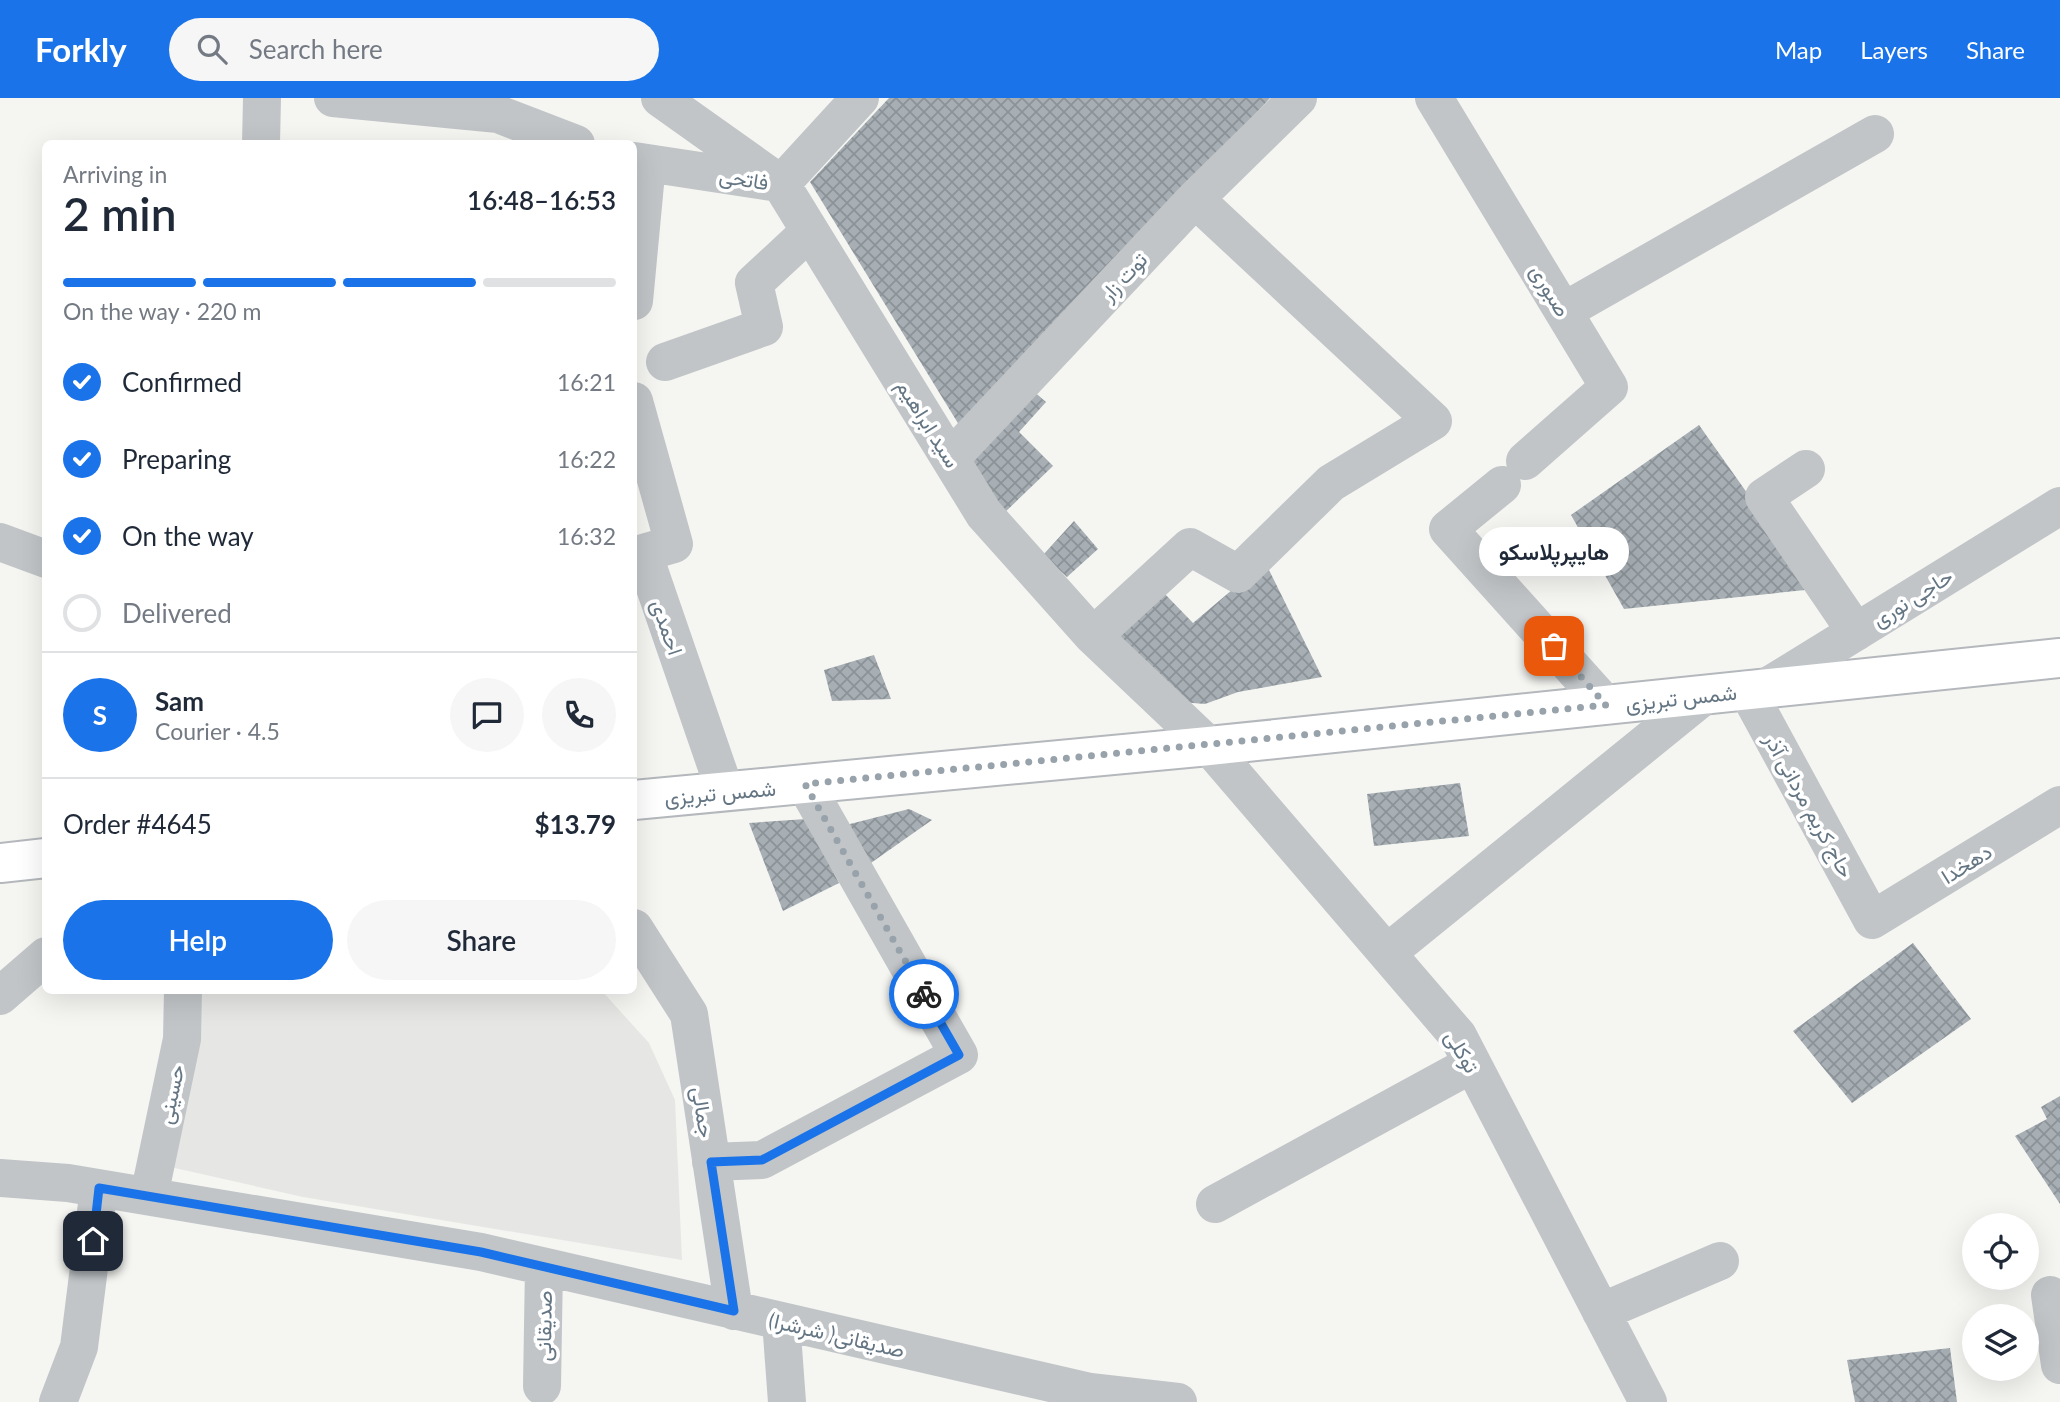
<!DOCTYPE html>
<meta charset="utf-8">
<style>
body{margin:0;font-family:Lato,Vazirmatn,sans-serif;background:#f6f6f7;color:#1f2937;height:100vh;display:flex;flex-direction:column;font-size:26px;white-space:nowrap}
*{box-sizing:border-box;margin:0}
p{font-size:23px;color:#747a83}
.icon{flex:none;width:38px;height:38px;fill:none;stroke:currentColor;stroke-width:2;stroke-linecap:round;stroke-linejoin:round}
.map{position:relative;flex:1;overflow:hidden}
.sheet{position:absolute;left:42px;top:42px;width:595px;height:854px;display:flex;flex-direction:column;background:#fff;border-radius:10px;box-shadow:0 7px 28px #0002}
.sheet>*{flex:none}
.buttons{position:absolute;left:1962px;top:1115px;display:grid;gap:14px}
.buttons a{display:grid;place-items:center;width:77px;height:77px;border-radius:50%;background:#fff;box-shadow:0 7px 28px #0002;font-size:35px}
.pin{position:absolute;display:grid;place-items:center;width:60px;height:60px;color:#fff;margin:-30px;border-radius:14px;box-shadow:0 4px 10px #0006}
.courier{position:absolute;display:grid;place-items:center;width:70px;height:70px;margin:-35px;border:5px solid #1a73e8;border-radius:50%;background:#fff;color:#222;box-shadow:0 2px 9px #0007}
.bubble{position:absolute;height:49px;border-radius:24px;background:#fff;box-shadow:0 7px 28px #0002;font-size:23px;font-weight:600;line-height:49px;text-align:center}
.head em{font-style:normal;font-weight:600}
.head div{display:flex;flex-direction:column-reverse}
.head{display:flex;align-items:center;justify-content:space-between;height:119px;padding:0 21px}
h1{font-size:46px;font-weight:600;line-height:52px}
.bar{display:grid;grid-template-columns:repeat(4,1fr);gap:10px 7px;align-content:center;height:84px;padding:0 21px}
.bar i{height:9px;border-radius:5px;background:#e0e1e3}
.bar .active{background:#1a73e8}
.bar p{grid-column:span 4}
.line{display:flex;align-items:center;gap:18px;padding:0 21px;border-top:2px solid #e0e1e3}
.line div{flex:1}
.round{display:grid;place-items:center;flex:none;width:74px;height:74px;border-radius:37px;background:#f6f6f7}
ol{padding:0 21px;list-style:none}
li{display:flex;align-items:center;gap:21px;height:77px}
li p{margin-inline-start:auto}
li .icon{padding:7px;border-radius:50%;background:#1a73e8;color:#fff;stroke-width:4}
li:last-child{color:#747a83}
li i{width:38px;height:38px;border:4px solid #e0e1e3;border-radius:50%}
.button{display:flex;gap:14px;margin-top:auto;padding:14px 21px}
.button a{flex:1;height:80px;border-radius:42px;background:#1a73e8;color:#fff;font-size:28px;font-weight:600;line-height:80px;text-align:center}
.button a+a{background:#f6f6f7;color:#1f2937}
header{display:flex;align-items:center;gap:42px;box-sizing:border-box;height:98px;padding:0 35px;background:#1a73e8;color:#fff}
header strong{font-size:33px}
nav{display:flex;gap:38px;margin-inline-start:auto;font-size:24px}
.search{width:490px;height:63px;background:#f6f6f7;display:flex;align-items:center;gap:18px;box-sizing:border-box;padding:0 24px;border-radius:38px;color:#747a83;font-size:26px}
.map>svg:first-child{display:block}
.built{fill:#e6e7e5}
.building{fill:url(#building-cross-hatch)}
.lines{fill:none;stroke-linecap:round;stroke-linejoin:round}
.major-casing{stroke:#b4b8bc;stroke-width:42}
.minor{stroke:#c1c5c8;stroke-width:38}
.major{stroke:#fff;stroke-width:38}
.done{stroke:#97a2aa;stroke-width:7;stroke-dasharray:0 12.6}
.route{stroke:#1a73e8;stroke-width:9}
.labels{text-anchor:middle;dominant-baseline:central;stroke-width:7;stroke-linejoin:round;paint-order:stroke}
.street-label{font-size:21px;fill:#647583;stroke:#fff}
</style>
<header>
<strong>Forkly</strong>
<div class="search"><svg class="icon" aria-label="search" viewBox="0 0 24 24"><circle cx="10" cy="10" r="6"/><path d="M15 15l6 6"/></svg>Search here</div>
<nav><a>Map</a><a>Layers</a><a>Share</a></nav>
</header>
<div class="map">
<svg width="2060" height="1304" viewBox="0 0 2060 1304">
<defs>
<pattern id="building-cross-hatch" width="8" height="8" patternUnits="userSpaceOnUse" patternTransform="scale(1.75)"><rect width="8" height="8" fill="#a7afb4"/><path d="M0 0l8 8M0 8l8-8" fill="none" stroke="#8c9398"/></pattern>
</defs>
<rect width="100%" height="100%" fill="#f5f6f2"/>
<path class="built" d="M197,893H602L649,945L675,1002L682,1162L303,1099L166,1068Z"/>
<path class="building" d="M889,0H1270L964,335L810,84Z
M1026,287L1046,304L1019,334L1053,368L1001,418L967,361Z
M1699,327L1815,491L1624,511L1571,417Z
M1074,423L1098,451L1067,479L1043,457Z
M1265,464L1322,579L1238,594L1205,606L1181,604L1112,539L1163,494L1193,525Z
M874,557L891,601L832,603L824,572Z
M1460,685L1469,738L1374,748L1367,696Z
M909,711L932,722L868,767L846,727Z
M806,721L839,785L783,813L749,725Z
M1913,845L1971,921L1852,1005L1793,933Z
M2060,998V1106L2015,1038L2047,1021L2041,1009Z
M1950,1250L1957,1304H1855L1847,1262Z"/>
<g class="lines">
<g class="major-casing">
<path id="major" d="M634,702L1209,648L2060,560
M0,765L46,760"/>
</g>
<path class="minor" d="M333,0L498,16L576,46
M660,0L781,86L984,416L1093,538L1209,648L1458,938L1648,1304
M1434,0L1609,289L1525,363
M261,46L262,0
M634,63L772,84
M781,86L860,0
M634,203L647,65
M1564,213L1875,36
M665,264L764,229L754,185L810,133
M634,303L674,446L643,455L725,693
M951,360L1195,101L1298,0
M1806,371L1764,399L1856,534
M1502,387L1448,431L1606,607
M0,444L46,461
M1093,538L1190,449L1238,476L1331,385L1433,323L1195,101
M1765,590L2060,408
M1747,592L1872,822L2060,707
M634,830L689,916L734,1213
M1387,855L1705,597
M0,898L46,858
M711,1064L762,1062L959,957L805,686
M0,1080L68,1085L481,1154L1090,1294L1178,1304
M149,1098L182,941L183,892
M1215,1106L1472,966
M2050,1197L2060,1267
M1601,1214L1720,1163
M781,1223L787,1304
M542,1288L544,1169
M58,1304L79,1249L99,1090"/>
<use href="#major" class="major"/>
</g>
<g class="lines">
<path class="done" d="M924,896L805,686L1606,607L1554,548"/>
<path class="route" d="M93,1143L99,1090L481,1154L734,1213L711,1064L762,1062L959,957L924,896"/>
</g>
<g class="labels">
<g class="street-label">
<text transform="translate(744 80) rotate(9)">فاتحی</text>
<text transform="translate(1123 178) rotate(-47)">توت زار</text>
<text transform="translate(1551 192) rotate(59)">صبوری</text>
<text transform="translate(929 325) rotate(58)">سید ابراهیم</text>
<text transform="translate(1912 499) rotate(-32)">حاجی نوری</text>
<text transform="translate(668 529) rotate(71)">احمدی</text>
<text transform="translate(1681 599) rotate(-6)">شمس تبریزی</text>
<text transform="translate(720 694) rotate(-5)">شمس تبریزی</text>
<text transform="translate(1810 707) rotate(61)">حاج کریم مردانی آذر</text>
<text transform="translate(1966 765) rotate(-32)">دهخدا</text>
<text transform="translate(1463 953) rotate(59)">توکلی</text>
<text transform="translate(170 996) rotate(-78)">حسینی</text>
<text transform="translate(704 1014) rotate(81)">جمالی</text>
<text transform="translate(543 1228) rotate(-89)">صدیقانی</text>
<text transform="translate(837 1236) rotate(13)">(شرشرا )صدیقانی</text>
</g>
</g>
</svg>
<div class="buttons">
<a><svg class="icon" aria-label="locate" viewBox="0 0 24 24"><circle cx="12" cy="12" r="6"/><path d="M12 2v4M12 18v4M2 12h4M18 12h4"/></svg></a>
<a><svg class="icon" aria-label="layers" viewBox="0 0 24 24"><path d="M12 4l9 5-9 5-9-5zM3 14l9 5 9-5"/></svg></a>
</div>
<div class="pin" style="left:1554px;top:548px;background:#ea580c"><svg class="icon" aria-label="bag" viewBox="0 0 24 24"><path d="M5 8h14l-1 12H6zM9 8a3 3 0 0 1 6 0"/></svg></div>
<div class="pin" style="left:93px;top:1143px;background:#1f2937"><svg class="icon" aria-label="home" viewBox="0 0 24 24"><path d="M3 11l9-7 9 7M6 9v11h12V9"/></svg></div>
<div class="courier" style="left:924px;top:896px"><svg class="icon" aria-label="bike" viewBox="0 0 24 24"><circle cx="6" cy="16" r="4"/><circle cx="18" cy="16" r="4"/><path d="M6 16l4-8h5l3 8M10 8l3 8H6M13 5h3"/></svg></div>
<div class="bubble" style="left:1479px;top:429px;width:150px">هایپرپلاسکو</div>
<section class="sheet">
<div class="head"><div><h1>2 min</h1><p>Arriving in</p></div><em>16:48–16:53</em></div>
<div class="bar"><i class="active"></i><i class="active"></i><i class="active"></i><i></i><p>On the way · 220 m</p></div>
<ol>
<li><svg class="icon" aria-label="check" viewBox="0 0 24 24"><path d="M5 12l5 5 9-10"/></svg>Confirmed<p>16:21</p></li>
<li><svg class="icon" aria-label="check" viewBox="0 0 24 24"><path d="M5 12l5 5 9-10"/></svg>Preparing<p>16:22</p></li>
<li><svg class="icon" aria-label="check" viewBox="0 0 24 24"><path d="M5 12l5 5 9-10"/></svg>On the way<p>16:32</p></li>
<li><i></i>Delivered</li>
</ol>
<div class="line" style="height:126px"><b class="round" style="background:#1a73e8;color:#fff">S</b><div><b>Sam</b><p>Courier · 4.5</p></div><a class="round"><svg class="icon" aria-label="chat" viewBox="0 0 24 24"><path d="M4 5h16v11H9l-5 4z"/></svg></a><a class="round"><svg class="icon" aria-label="phone" viewBox="0 0 24 24"><path d="M5 4h4l2 5-3 2q2 4 5 5l2-3 5 2v4C11 20 4 13 5 4z"/></svg></a></div>
<div class="line" style="height:91px"><div>Order #4645</div><b>$13.79</b></div>
<div class="button"><a>Help</a><a>Share</a></div>
</section>
</div>
